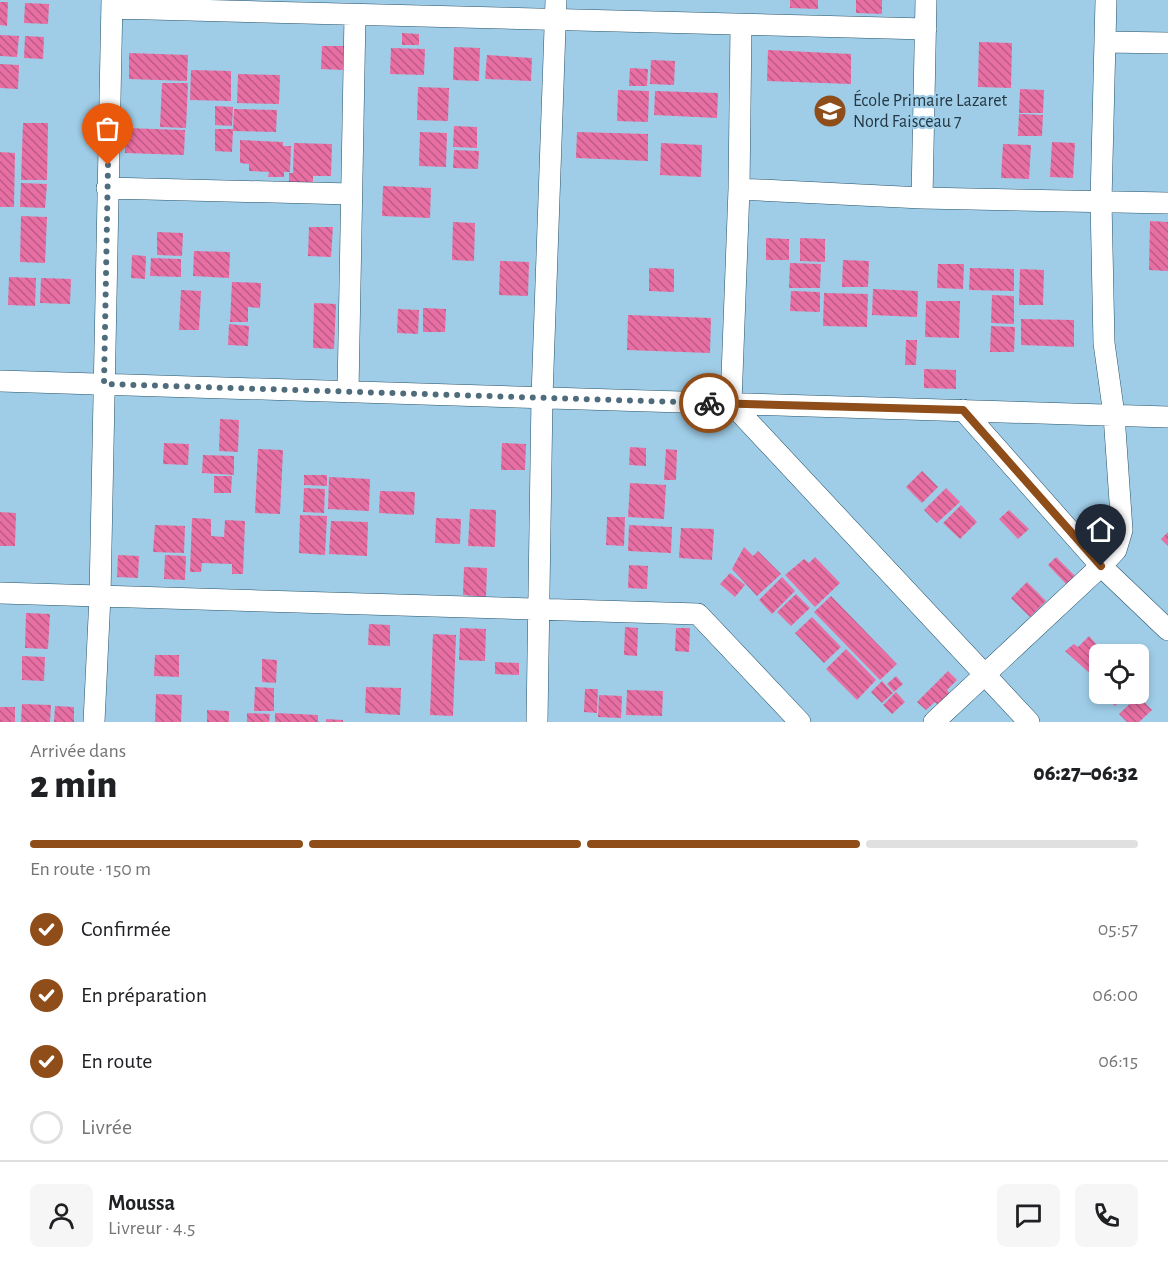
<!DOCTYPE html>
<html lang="fr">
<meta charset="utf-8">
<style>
body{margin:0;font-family:"Alegreya Sans",sans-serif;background:#f6f6f6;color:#202124;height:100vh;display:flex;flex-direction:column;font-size:22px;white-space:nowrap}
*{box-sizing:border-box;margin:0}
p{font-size:20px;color:#757577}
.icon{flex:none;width:33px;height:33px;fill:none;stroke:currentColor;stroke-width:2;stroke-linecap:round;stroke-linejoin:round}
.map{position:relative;height:722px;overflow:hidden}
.panel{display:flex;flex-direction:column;background:#fff;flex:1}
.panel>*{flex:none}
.buttons{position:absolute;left:1089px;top:644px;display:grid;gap:12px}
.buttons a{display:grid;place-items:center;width:60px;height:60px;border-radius:9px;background:#fff;box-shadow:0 3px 9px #0003;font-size:30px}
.pin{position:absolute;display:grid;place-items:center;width:51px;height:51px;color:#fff;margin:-62px -26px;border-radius:50% 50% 50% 0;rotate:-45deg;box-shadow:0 0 6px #0007}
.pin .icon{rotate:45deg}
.courier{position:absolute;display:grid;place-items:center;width:60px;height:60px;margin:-30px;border:4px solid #8e4d19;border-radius:50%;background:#fff;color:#222;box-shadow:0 2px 8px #0007}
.summary em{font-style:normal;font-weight:800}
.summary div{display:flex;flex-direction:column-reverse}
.summary{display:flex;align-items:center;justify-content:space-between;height:102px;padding:0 30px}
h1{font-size:39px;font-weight:800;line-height:45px}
.bar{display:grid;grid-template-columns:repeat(4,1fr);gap:9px 6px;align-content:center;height:72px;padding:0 30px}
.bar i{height:8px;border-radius:4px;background:#e0e0e0}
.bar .active{background:#8e4d19}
.bar p{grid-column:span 4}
.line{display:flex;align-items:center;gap:15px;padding:0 30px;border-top:2px solid #e0e0e0}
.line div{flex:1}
.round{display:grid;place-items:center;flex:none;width:63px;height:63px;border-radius:9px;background:#f6f6f6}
ol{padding:0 30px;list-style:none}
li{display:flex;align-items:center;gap:18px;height:66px}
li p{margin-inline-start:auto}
li .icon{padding:6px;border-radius:50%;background:#8e4d19;color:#fff;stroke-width:4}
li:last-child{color:#757577}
li i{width:33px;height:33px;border:3px solid #e0e0e0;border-radius:50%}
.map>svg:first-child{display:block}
.building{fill:url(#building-back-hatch)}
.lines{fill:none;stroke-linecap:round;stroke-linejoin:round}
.street-casing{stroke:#265269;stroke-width:22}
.street{stroke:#fff;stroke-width:21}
.done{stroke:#4f6c7c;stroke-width:6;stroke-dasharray:0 10.8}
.route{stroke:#8e4d19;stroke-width:8}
.labels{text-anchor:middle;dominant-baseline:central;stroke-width:4.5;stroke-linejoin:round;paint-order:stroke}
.poi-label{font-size:18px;fill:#243742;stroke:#9fcde8;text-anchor:start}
</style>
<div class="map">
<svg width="1168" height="722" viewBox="0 0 1168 722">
<defs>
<pattern id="building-back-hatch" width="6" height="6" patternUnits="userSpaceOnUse" patternTransform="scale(1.5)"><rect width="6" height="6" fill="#e86fa3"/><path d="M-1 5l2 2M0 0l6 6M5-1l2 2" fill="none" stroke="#bc5c86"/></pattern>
</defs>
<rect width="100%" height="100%" fill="#9fcde8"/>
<path class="building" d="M790,0H818V9L790,8Z
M856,0H882V14L856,13Z
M0,2H8L7,26L0,25Z
M25,3L49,4L48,24L24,23Z
M402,33L419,34V45H402Z
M0,35L19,36L17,57L0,56Z
M25,36L44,37L43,59L24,58Z
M979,42L1012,43L1011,88L978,87Z
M322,46H344L343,70L321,69Z
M454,47L480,48L479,81L453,80Z
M391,48L425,49L424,75L390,74Z
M768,50L851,54V84L767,81Z
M129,53L188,55L187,81L129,79Z
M487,55L532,58L531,81L485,79Z
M651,60L675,61L674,85L650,84Z
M0,64L19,65L18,89L0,88Z
M630,68L648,69L647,86H629Z
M191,70L231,71V101L190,100Z
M238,74L280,75L279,104L237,103Z
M162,83H188L186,128L160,127Z
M418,87L449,88L448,121L417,120Z
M1020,89L1044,90L1043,113H1019Z
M618,90L649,91L648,122L617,121Z
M655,91L718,93L717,118L654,115Z
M215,106L233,107L232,126L215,125Z
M234,109L277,110L276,132L233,131Z
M1019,114L1043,115L1042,136H1018Z
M23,123H48L47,180H21Z
M454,126L477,127V148L453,147Z
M125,128L185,130L184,155L125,153Z
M215,129H233L232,152L215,151Z
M420,132L447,133L446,167L419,166Z
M577,132L648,134V161L576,158Z
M240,140L283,142V146H291L290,172H284V177H268L269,172L249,171V164L240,163Z
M1052,142L1075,143L1073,178L1050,177Z
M294,143L332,144L331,176H313V186L289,185V173H293Z
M661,143L702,145L701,177L660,175Z
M1003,144L1031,145L1029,179L1001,178Z
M454,150L479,151L478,169L453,168Z
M0,152L15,153L14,207H0Z
M21,183L47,184L45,208L20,207Z
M383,186L431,188L430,218L382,216Z
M21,216L47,217L45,263L20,262Z
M1150,221L1168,222V271L1149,270Z
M453,222L475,223L474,261L452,260Z
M309,227H333L331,257L308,256Z
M157,232L183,233L182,256L157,255Z
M766,238L789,239V260H766Z
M800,238L825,239V262L800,261Z
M194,251L230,252L229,278L193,276Z
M132,255L146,256L145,279L131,278Z
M151,258L181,259V277L150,276Z
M843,260L869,261L868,287H842Z
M500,261L529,262L528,296L499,295Z
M790,263L821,264L820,288H789Z
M938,264H964L963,289L937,288Z
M649,268L674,269V292L649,291Z
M970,268L1014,269V291L969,290Z
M1020,269L1044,270L1043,305H1019Z
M9,277L36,278L35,306L8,305Z
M41,278L71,279L70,304L40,303Z
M232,282L261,283L260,308L248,307V322H230Z
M873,289L918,291L917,317L872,315Z
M181,290L201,291L199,330H179Z
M791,291L820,292V312L790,311Z
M824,293L868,294L867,327L823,326Z
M992,295L1014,296V324L991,323Z
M926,301H960L959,338L925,337Z
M314,303L336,304L334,349L313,348Z
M423,308L446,309L445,332H423Z
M398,309L419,310L418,334L397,333Z
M628,315L711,318L710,353L627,350Z
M1021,319L1074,320V347L1021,345Z
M229,324L249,326L248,346L228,345Z
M991,326L1015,327L1014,352H990Z
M906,340H917L916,365H905Z
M924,369L956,370V389L924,388Z
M220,419L239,420L238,452L219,451Z
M164,443L189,444L188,465L163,464Z
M502,443L526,444L525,470H501Z
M630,447L646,448V466L629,465Z
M258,449L283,450L280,514L255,513Z
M666,449L677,450L676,480H664Z
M203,455L234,456V475L202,473Z
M922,471L938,487L922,503L906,487Z
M304,475H327V486L304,485Z
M214,476H232L231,493H214Z
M329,477L370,479L369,511L328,509Z
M630,483L666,485L664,519L628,517Z
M304,488L325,489L324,513L303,512Z
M946,488L960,502L937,523L924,510Z
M380,491L415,492L414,515L379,513Z
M961,505L977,522L960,539L943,523Z
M470,509L496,510L495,547L468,546Z
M1009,510L1029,529L1018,539L999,519Z
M0,512L16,513L15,546H0Z
M300,515L327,516L325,555L299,553Z
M607,517H625L624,546L606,545Z
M192,518L211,519V536L224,537L225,520L245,521L243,574H232V564L202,563L201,572H190Z
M436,518L461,519L460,544L435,543Z
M331,521L368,522L367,556L329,554Z
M155,525L185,526L184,553L153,552Z
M629,525L672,527L671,553L628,551Z
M681,528L714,529L712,560L679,558Z
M1168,532V546L1161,539Z
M744,547L753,556L758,551L781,574L757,596L732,569Z
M118,555L139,556L138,578L117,577Z
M165,555L186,556L185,580L164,579Z
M815,557L840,583L815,607L785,575L804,559L809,563Z
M1056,557L1076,577L1067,585L1048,565Z
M629,565L648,566L647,589L628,588Z
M464,567L487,568L486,597L463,595Z
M730,573L745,585L735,597L720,584Z
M782,577L795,591L772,614L759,600Z
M1027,582L1046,601L1030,617L1011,598Z
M796,594L810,608L791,626L777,612Z
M831,596L897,664L880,680L814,612Z
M26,613L50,614L48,649L25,648Z
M812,617L841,647L824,663L795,633Z
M369,624L390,625V646L368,645Z
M625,627L638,628L637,656L624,655Z
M460,628L486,629L485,661L459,660Z
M676,628H690L689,652L675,651Z
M433,634L456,635L453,716L430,715Z
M1089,636L1097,645L1094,648L1100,653V674L1095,678L1065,651L1074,644L1078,647Z
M846,649L876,680L857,700L826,669Z
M155,655H179V677L154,676Z
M22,656L45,657L44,681L22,680Z
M262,659L277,660L276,683L262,682Z
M495,662L519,663V675L495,674Z
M948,671L957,680L947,690L950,694L938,705L935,702L926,710L917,702Z
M896,676L903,684L894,692L887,684Z
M882,681L893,693L882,703L871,692Z
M255,687L274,688V711H254Z
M366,687L401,688L400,715L365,713Z
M585,689H598L597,713L584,712Z
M627,690L663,691L662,716L626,715Z
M896,692L905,702L892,714L883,705Z
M1102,693H1128L1115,706Z
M156,694L182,695L181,722H155Z
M599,695L622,696L621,718L598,717Z
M1138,696L1152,710L1139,722H1127L1119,714Z
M22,704L51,705L50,722H21Z
M55,706L74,707V722H54Z
M0,707H15V722H0Z
M207,710L229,711V722H207Z
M247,713L270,714L269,722H247Z
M275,713L318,715V722H275Z
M326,719L343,720V722H326Z"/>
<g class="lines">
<g class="street-casing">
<path id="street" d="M112,8L926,29
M741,26L739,189L731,403L1029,722
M1105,42L1168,43
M107,188L351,194
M739,189L922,198L1168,203
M922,198L926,0
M0,381L1168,417
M348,392L355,15
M963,410L1101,566L1168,630
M0,593L698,614L800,722
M94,722L100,596L112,0
M537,722L542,397L556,0
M934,722L1101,566L1116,550L1122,530L1114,415L1104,343L1101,201L1106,0"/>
</g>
<use href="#street" class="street"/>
</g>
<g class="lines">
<path class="done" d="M108,165L104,384L709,403"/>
<path class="route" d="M709,403L963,410L1101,566"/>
</g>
<defs>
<g id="school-disc" transform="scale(1.725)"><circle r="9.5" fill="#8e4d19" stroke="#9fcde8"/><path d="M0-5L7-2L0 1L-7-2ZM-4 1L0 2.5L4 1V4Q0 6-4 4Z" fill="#fff"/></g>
</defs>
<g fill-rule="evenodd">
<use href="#school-disc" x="830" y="111"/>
</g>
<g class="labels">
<g class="poi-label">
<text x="853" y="101">École Primaire Lazaret<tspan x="853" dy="21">Nord Faisceau 7</tspan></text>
</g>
</g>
</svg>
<div class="buttons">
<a><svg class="icon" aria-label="locate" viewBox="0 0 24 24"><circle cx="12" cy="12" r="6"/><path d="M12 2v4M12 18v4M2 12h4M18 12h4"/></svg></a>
</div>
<div class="pin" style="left:108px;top:165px;background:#ea580c"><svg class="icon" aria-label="bag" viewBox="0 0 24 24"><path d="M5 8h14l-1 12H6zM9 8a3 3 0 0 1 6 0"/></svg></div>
<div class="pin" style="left:1101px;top:566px;background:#1f2937"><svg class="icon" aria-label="home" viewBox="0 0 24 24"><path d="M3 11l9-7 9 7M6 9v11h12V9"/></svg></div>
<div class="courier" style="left:709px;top:403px"><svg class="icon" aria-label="bike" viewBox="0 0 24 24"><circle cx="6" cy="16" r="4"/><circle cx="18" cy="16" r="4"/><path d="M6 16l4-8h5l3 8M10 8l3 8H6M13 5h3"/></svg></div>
</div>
<section class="panel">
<div class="summary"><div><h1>2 min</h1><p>Arrivée dans</p></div><em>06:27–06:32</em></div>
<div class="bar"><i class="active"></i><i class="active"></i><i class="active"></i><i></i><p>En route · 150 m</p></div>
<ol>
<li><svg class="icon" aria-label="check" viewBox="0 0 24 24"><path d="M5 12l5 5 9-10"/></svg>Confirmée<p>05:57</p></li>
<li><svg class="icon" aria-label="check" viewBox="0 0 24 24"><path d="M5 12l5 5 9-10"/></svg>En préparation<p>06:00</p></li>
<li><svg class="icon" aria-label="check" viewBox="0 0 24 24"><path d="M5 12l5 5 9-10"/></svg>En route<p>06:15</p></li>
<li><i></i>Livrée</li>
</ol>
<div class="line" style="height:108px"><a class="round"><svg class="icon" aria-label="person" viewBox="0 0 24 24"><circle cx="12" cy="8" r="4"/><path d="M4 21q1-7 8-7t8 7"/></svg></a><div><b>Moussa</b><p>Livreur · 4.5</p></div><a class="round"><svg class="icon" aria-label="chat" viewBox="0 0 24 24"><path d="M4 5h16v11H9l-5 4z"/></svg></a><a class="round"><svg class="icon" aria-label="phone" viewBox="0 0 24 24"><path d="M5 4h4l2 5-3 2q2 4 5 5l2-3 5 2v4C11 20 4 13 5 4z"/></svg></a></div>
</section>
